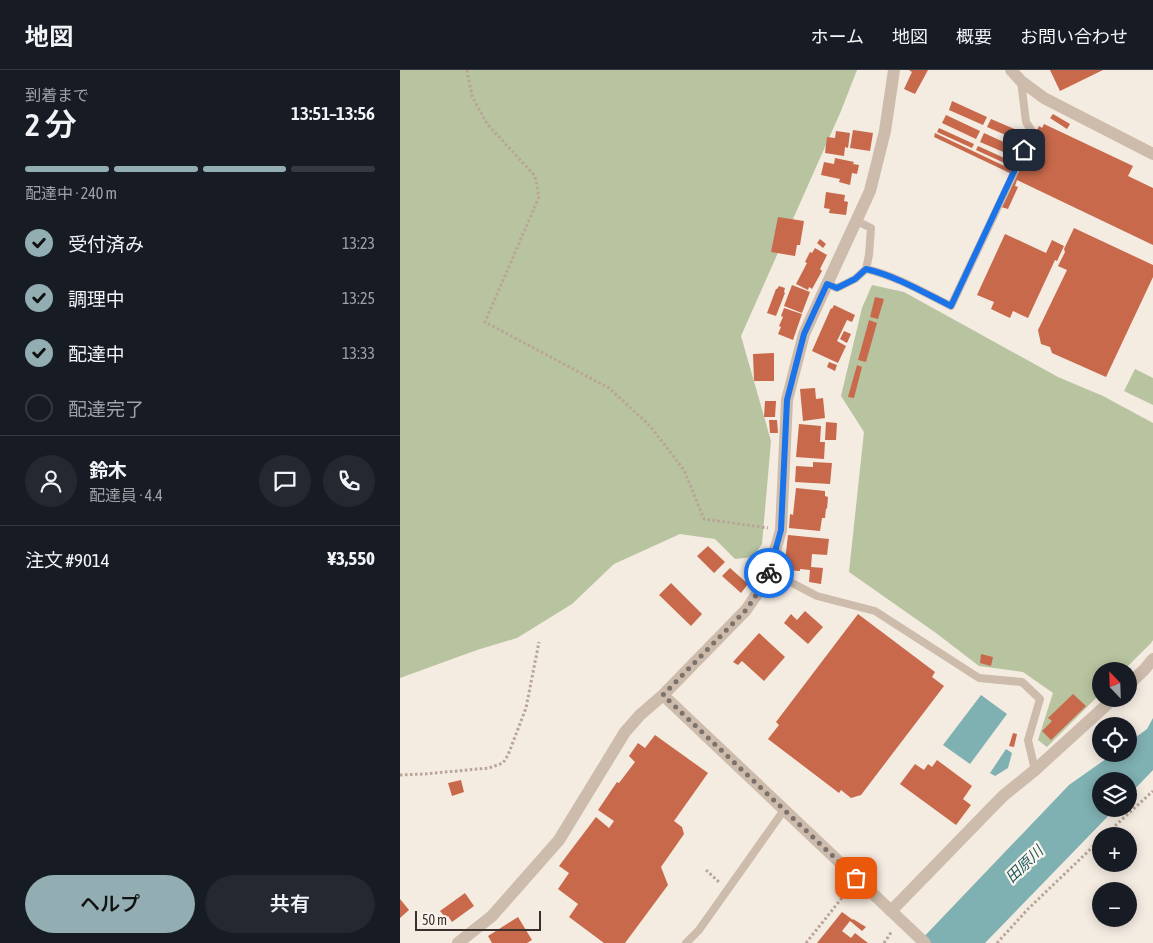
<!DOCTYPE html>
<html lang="ja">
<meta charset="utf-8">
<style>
body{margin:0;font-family:"Asap Condensed","Noto Sans JP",sans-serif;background:#242831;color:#f1f3f6;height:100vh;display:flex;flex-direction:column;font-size:19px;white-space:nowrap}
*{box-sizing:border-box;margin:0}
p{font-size:16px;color:#9ea1a6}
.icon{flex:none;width:28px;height:28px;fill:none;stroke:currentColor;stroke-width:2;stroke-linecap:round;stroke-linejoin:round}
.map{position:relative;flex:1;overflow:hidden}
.sheet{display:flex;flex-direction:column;background:#171b24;width:400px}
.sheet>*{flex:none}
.needle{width:32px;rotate:337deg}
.tools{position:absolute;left:692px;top:592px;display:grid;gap:10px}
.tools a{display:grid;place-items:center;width:45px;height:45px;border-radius:50%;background:#171b24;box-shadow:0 2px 12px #0003;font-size:25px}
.scale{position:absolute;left:15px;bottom:12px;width:126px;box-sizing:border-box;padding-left:5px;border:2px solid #3b302b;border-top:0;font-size:14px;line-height:18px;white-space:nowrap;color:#3b302b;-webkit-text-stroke:4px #fbf5ee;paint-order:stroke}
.pin{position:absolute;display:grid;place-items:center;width:42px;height:42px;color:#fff;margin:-21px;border-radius:10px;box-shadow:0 2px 8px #0006}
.courier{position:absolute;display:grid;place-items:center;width:50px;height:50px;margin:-25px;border:4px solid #1a73e8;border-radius:50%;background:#fff;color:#222;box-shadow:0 1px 6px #0007}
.head em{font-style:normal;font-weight:600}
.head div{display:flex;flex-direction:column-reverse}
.head{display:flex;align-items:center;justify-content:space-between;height:85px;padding:0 25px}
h1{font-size:32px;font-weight:600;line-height:38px}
.bar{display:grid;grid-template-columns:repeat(4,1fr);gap:8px 5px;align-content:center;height:60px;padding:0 25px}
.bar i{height:6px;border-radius:4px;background:#363941}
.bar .active{background:#92aeb2}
.bar p{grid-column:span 4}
.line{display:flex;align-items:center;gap:12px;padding:0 25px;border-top:1px solid #363941}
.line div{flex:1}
.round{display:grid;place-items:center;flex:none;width:52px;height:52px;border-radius:26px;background:#242831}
ol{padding:0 25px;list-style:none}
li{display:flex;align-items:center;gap:15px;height:55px}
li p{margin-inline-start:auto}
li .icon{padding:5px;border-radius:50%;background:#92aeb2;color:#111;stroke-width:4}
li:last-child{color:#9ea1a6}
li i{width:28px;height:28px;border:2px solid #363941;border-radius:50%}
.primary-button{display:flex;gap:10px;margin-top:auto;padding:10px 25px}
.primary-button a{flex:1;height:58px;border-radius:30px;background:#92aeb2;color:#111;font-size:20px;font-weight:600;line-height:58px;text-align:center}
.primary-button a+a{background:#242831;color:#f1f3f6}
header{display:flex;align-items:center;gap:30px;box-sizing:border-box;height:70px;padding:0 25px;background:#171b24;border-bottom:1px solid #363941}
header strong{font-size:24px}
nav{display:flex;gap:28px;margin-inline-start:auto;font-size:18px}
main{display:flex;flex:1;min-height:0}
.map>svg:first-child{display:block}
.green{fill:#b8c4a0}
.water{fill:#7fb0b2}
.building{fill:#c8694b}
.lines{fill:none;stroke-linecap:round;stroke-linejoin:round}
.path{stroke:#b9a596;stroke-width:3;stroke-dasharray:2.5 2.5;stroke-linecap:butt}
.service{stroke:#cdbbac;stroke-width:8}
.minor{stroke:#cdbbac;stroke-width:12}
.tertiary{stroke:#cdbbac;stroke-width:12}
.done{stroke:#7c716b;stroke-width:5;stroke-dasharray:0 9}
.route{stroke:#1a73e8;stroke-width:6}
.labels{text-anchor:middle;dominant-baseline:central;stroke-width:4.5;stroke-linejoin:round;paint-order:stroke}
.water-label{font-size:15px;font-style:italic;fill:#1f5a5e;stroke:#fbf5ee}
</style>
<header>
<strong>地図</strong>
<nav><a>ホーム</a><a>地図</a><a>概要</a><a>お問い合わせ</a></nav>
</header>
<main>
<section class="sheet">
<div class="head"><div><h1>2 分</h1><p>到着まで</p></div><em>13:51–13:56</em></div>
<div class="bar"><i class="active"></i><i class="active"></i><i class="active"></i><i></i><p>配達中 · 240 m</p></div>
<ol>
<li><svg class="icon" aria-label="check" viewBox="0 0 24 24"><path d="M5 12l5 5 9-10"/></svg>受付済み<p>13:23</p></li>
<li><svg class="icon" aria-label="check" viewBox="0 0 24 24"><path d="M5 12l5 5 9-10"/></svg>調理中<p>13:25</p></li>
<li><svg class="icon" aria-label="check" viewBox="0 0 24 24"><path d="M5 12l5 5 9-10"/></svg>配達中<p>13:33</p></li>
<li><i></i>配達完了</li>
</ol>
<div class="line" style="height:90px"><a class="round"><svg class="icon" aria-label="person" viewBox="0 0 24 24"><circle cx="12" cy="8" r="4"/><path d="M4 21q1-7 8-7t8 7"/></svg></a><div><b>鈴木</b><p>配達員 · 4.4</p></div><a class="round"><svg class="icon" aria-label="chat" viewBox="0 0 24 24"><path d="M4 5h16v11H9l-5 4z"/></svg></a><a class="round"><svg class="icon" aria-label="phone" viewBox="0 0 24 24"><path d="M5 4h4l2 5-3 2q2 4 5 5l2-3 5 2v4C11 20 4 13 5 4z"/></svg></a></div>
<div class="line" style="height:65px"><div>注文 #9014</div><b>¥3,550</b></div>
<div class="primary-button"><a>ヘルプ</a><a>共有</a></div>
</section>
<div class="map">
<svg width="753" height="873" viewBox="0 0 753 873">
<rect width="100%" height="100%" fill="#f4ebe1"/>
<path class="green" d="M0,0H457L441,41L341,266L371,371L362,474L353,487L335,489L315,469L280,464L214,494L172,534L117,568L77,580L0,608Z
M472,215L504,222L658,307L703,326L753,353V570L751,573L723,601H701V623L647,677L638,670L653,623L623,602L579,596L536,563L449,502L464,362L441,326L462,238Z
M735,299L753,308V335L724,321Z"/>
<path class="water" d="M581,625L607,644L570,694L543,675Z
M753,648V700L729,725V711H701V739H715L585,873H518L669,715L713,684H729V672L747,659Z
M606,679L612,683L608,698L595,706L590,703Z"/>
<path class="building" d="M509,0H528L515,24L504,19L512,2Z
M650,0H703L660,21Z
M552,31L587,47L583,55L549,40Z
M653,44L670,54L667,59L650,48Z
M546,45L580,61L576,69L542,53Z
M591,49L626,64L622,72L587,57Z
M644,54L733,96L728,106L753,118V175L617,110L615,116L618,117L608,139L601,137L616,106L534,67L535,63L617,102L639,56L642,58Z
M539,58L574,74L572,78L537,62Z
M453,60L473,63L470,81L450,78Z
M436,61L450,63L448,78L445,77L444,86L425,83L427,67L435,68Z
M584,63L619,79L615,87L580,72Z
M578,76L613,92L611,96L576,80Z
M435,88L454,92L453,94L459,95L457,104L452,103L450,115L439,112L440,109L421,105L424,92L434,94Z
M426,122L445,125L444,131L448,132L446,145L429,143L430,139L424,138Z
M378,147L404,151L400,175H397L395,186L371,182Z
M674,158L753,195V207L706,307L652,283L650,277L641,274L638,260L667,200L658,196L665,182L664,179Z
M605,164L646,183L652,170L664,176L657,191L655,190L628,248L613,241L610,248L591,239L594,232L577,225Z
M420,169L426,174L423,178L417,173Z
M415,178L427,185L420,199L422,201L412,219L409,217L408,220L396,214L407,193L405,192L410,182L412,183Z
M392,215L410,222L402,243L384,236Z
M379,216L385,218L384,222L385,223L376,246L367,243L376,219H377Z
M475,227L484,229L478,249L470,247Z
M434,235L455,245L452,252L447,250L437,271L446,276L438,293L412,281L431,238L432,239Z
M384,238L402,244L393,270L378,264L381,257L379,256L383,247L381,246Z
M469,250L477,253L466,292L458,290Z
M444,261L451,264L447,273L440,269Z
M374,283V311H354L353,284Z
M429,292L437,295L435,301L427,297Z
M457,295L462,297L454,328L448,327Z
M415,318L416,329L423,328L425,348L403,351L400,319Z
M365,331H376L375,347H364Z
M369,350H377L378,363H370Z
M426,352L437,353L436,370H425Z
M399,354L421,356L420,372H425L424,389L396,387Z
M413,392L432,393L430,414L395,412L396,396L413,397Z
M396,418L425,421V426L428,427L427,439L426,438L425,448H422L420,461L389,458L390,444L393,445Z
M388,465L429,469L427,485L412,484L411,497L423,498L421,514L409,512L410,500L400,499V501L384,500Z
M308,476L325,492L314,503L297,486Z
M330,498L348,514L341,523L322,506Z
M271,513L302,544L291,556L259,525Z
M405,541L423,557L408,574L384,553L391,544L397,550Z
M458,544L535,602L532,607L544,616L461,725L451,728L441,720L439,723L368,669L379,655L376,652Z
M359,563L385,587L364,611L342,591L338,595L333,592Z
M581,584L593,587L591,596L580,593Z
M673,624L686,636L651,670L642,661L652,651L648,648Z
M613,663L617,664L614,677L609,676Z
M255,665L308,703L274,751L282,757L284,764L261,797L268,815L225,873H204L169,847L178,834L158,819L169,803L159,796L196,747L209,758L214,751L198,740L217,712L219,713L235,692L229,686L238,673L245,678Z
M537,690L572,716L563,729L571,735L556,755L500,714L515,694L524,700L528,694L532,697Z
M61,710L64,722L52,726L48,713Z
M65,823L74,836L52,852L48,846L46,848L40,841Z
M0,829L9,840L0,848Z
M442,842L453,850V849L466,857L462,861L450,851L442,861L451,868L455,863L468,873H417Z
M118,847L132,870L127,873H92L88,866Z"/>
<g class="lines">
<path class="path" d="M67,0L72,26L87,54L135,106L139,127L85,252L209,318L250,356L284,400L304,449L368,458
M0,705L24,704L89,698L103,693L108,685L126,638L139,572
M704,766L753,721
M306,800L320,813
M406,873L449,819
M484,873L492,861
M597,873L628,839L701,769"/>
<path class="service" d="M457,151L471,158L469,185L466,199
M427,214L437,218L455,209L466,199C496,206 523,222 551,236L633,63L626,52L621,11
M369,501L417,526L475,541L579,608L622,612L640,629L628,670L635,700
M286,873L299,860L384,740"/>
<path class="minor" d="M611,0L621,11L644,28L753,84
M729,614L744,600L753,589
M491,841L603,726L635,700L713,629"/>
<path class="tertiary" d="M263,625L525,873
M58,873L92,846L159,770L225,662L240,645L263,625L346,540L367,509L381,460L387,330L404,264L470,121L485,61L494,0"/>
</g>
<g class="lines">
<path class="done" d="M369,503L367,509L346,540L263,625L456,808"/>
<path class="route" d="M369,503L381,460L387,330L404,264L427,214L437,218L455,209L466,199C496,206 523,222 551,236L624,80"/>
</g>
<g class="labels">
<g class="water-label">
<text transform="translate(624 794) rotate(-44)">田原川</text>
</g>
</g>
</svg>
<div class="tools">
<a><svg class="needle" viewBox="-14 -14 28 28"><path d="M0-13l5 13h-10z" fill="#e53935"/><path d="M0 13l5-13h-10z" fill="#9ea1a6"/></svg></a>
<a><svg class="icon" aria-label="locate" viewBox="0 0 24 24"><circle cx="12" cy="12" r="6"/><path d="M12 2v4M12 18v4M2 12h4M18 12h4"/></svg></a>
<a><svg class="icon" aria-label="layers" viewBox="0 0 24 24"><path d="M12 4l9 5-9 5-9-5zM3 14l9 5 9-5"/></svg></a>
<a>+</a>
<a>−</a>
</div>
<div class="scale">50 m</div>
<div class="pin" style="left:456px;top:808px;background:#ea580c"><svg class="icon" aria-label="bag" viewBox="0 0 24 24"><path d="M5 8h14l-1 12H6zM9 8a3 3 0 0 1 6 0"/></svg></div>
<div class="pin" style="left:624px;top:80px;background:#1f2937"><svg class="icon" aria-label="home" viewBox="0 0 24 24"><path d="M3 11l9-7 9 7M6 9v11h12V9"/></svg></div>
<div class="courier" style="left:369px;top:503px"><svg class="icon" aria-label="bike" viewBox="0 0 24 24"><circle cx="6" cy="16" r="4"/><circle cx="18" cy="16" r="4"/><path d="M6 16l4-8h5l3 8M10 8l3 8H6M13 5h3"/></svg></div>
</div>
</main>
